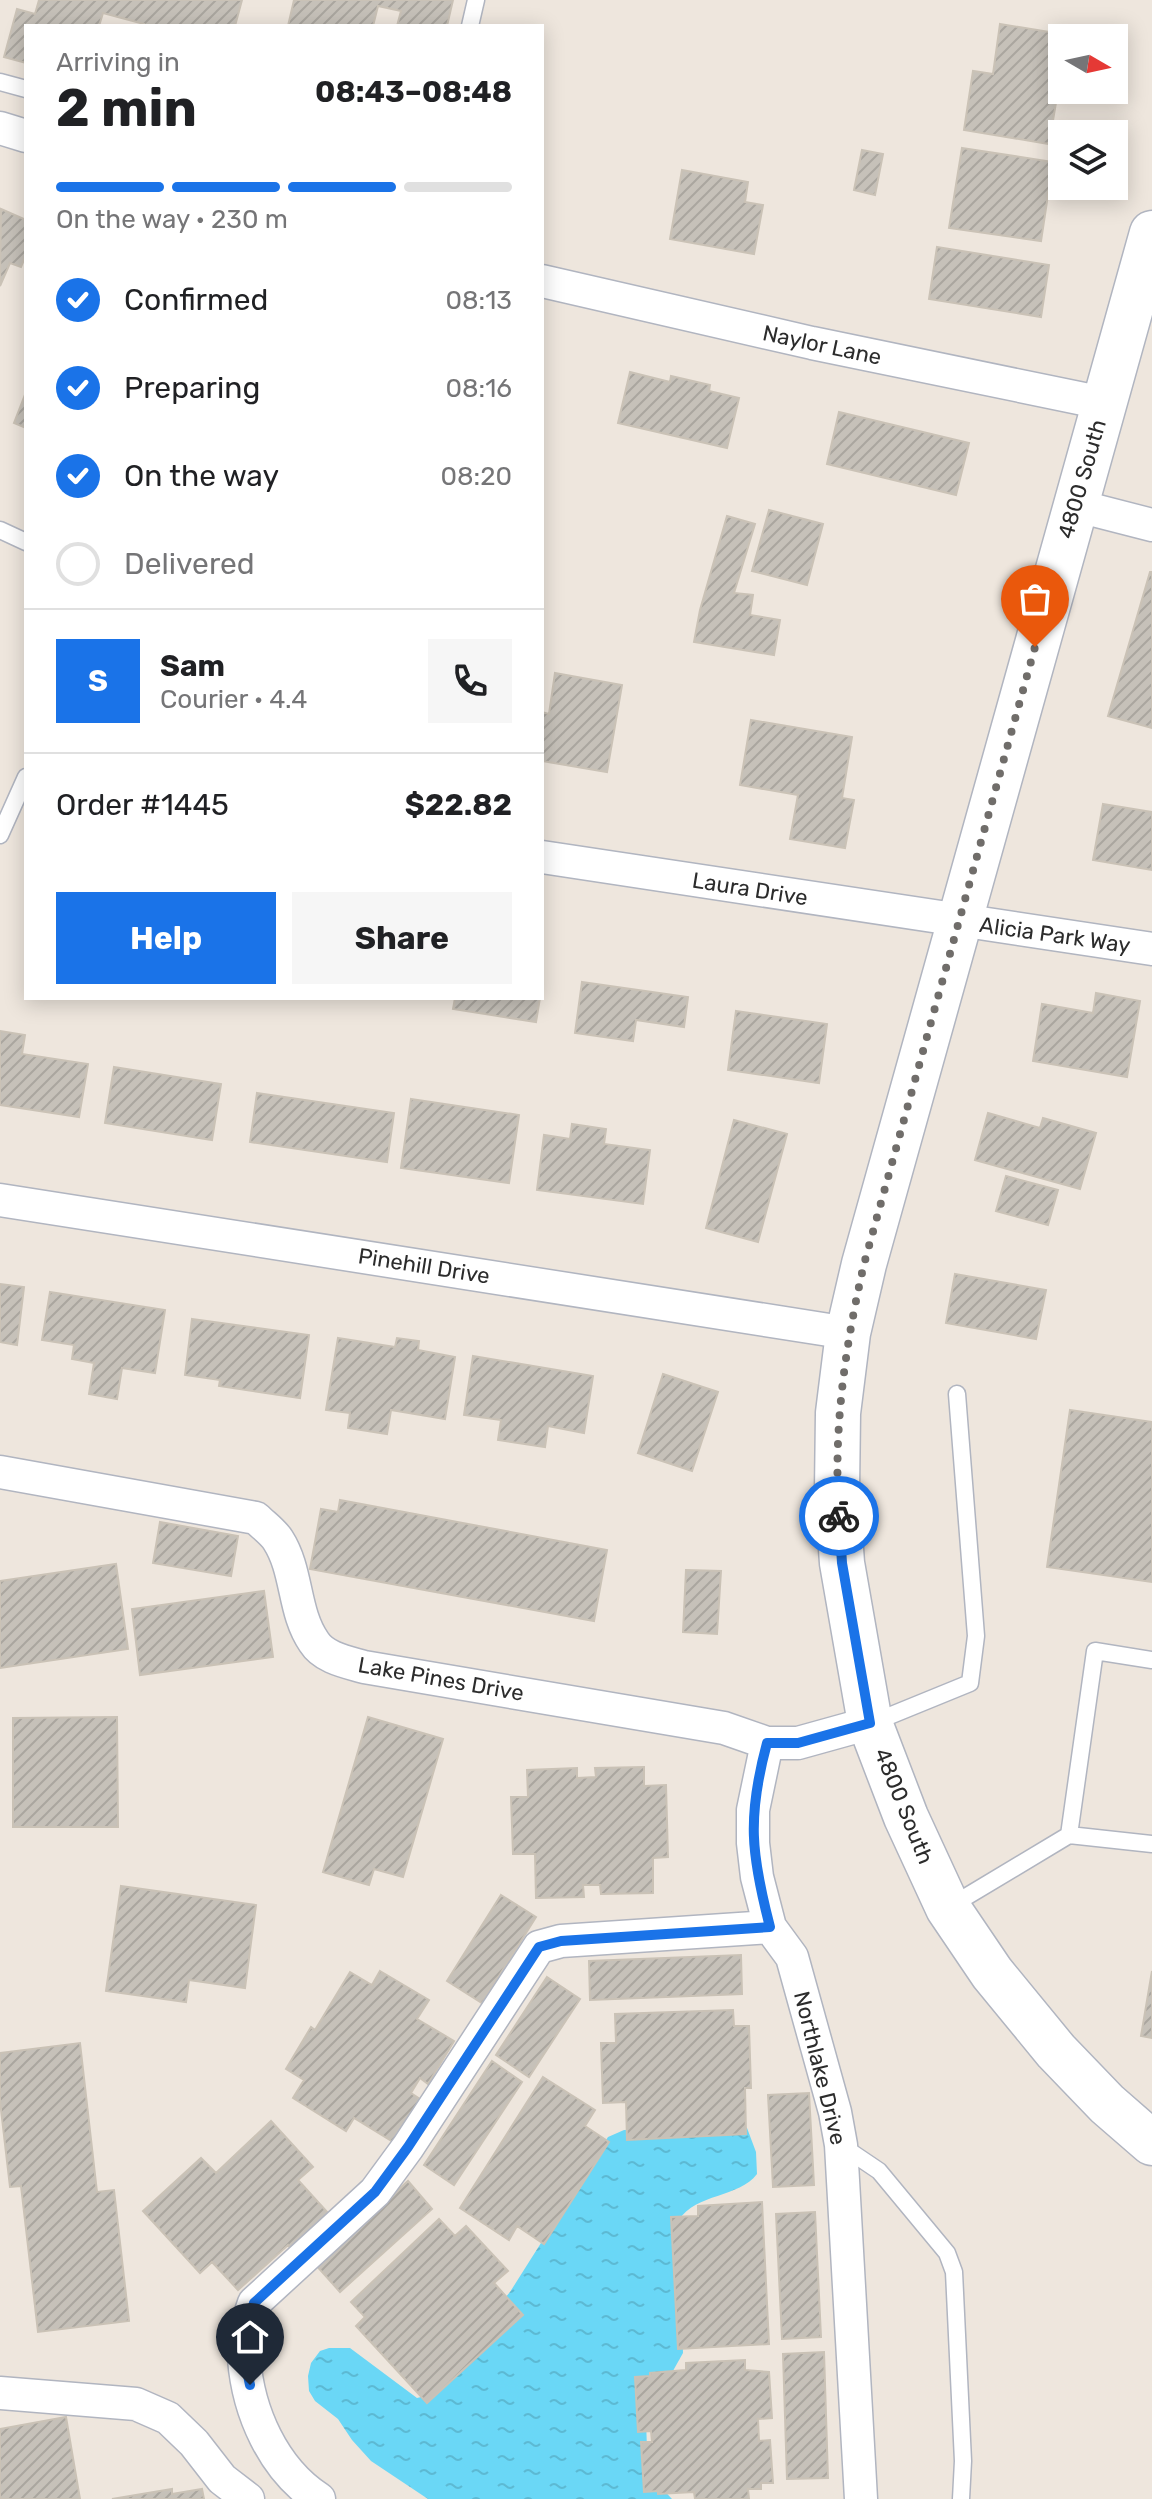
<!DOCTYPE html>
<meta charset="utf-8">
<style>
body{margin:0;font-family:Rubik,sans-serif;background:#f6f6f6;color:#202124;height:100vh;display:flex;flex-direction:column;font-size:30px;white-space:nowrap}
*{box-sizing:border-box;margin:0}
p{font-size:26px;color:#757577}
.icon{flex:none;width:44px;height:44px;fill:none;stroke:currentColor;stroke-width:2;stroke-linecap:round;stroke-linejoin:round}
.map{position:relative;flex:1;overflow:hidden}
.sheet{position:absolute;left:24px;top:24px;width:520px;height:976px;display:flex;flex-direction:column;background:#fff;border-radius:0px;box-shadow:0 4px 20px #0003}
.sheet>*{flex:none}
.needle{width:52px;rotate:99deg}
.tools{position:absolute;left:1048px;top:24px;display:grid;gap:16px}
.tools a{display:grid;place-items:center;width:80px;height:80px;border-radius:0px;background:#fff;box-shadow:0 4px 20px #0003;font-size:40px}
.pin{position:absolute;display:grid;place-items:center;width:68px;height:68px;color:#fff;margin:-82px -34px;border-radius:50% 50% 50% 0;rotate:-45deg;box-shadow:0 0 8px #0007}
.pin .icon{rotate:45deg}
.courier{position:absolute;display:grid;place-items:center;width:80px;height:80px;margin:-40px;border:6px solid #1a73e8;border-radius:50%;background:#fff;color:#222;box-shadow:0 2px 10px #0007}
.head em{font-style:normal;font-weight:700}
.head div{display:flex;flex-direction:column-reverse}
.head{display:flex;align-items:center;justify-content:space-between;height:136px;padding:0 32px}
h1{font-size:52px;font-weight:700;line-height:60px}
.bar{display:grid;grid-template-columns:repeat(4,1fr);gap:12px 8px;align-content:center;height:96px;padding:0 32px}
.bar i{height:10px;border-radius:6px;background:#e0e0e0}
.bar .current{background:#1a73e8}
.bar p{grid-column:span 4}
.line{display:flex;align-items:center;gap:20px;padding:0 32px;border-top:2px solid #e0e0e0}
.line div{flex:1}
.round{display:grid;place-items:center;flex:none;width:84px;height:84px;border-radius:0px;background:#f6f6f6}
ol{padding:0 32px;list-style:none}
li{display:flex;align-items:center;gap:24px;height:88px}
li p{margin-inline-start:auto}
li .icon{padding:8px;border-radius:50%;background:#1a73e8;color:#fff;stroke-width:4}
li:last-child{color:#757577}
li i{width:44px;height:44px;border:4px solid #e0e0e0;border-radius:50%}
.primary-button{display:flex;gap:16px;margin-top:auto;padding:16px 32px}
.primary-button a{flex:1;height:92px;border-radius:0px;background:#1a73e8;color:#fff;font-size:32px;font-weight:700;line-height:92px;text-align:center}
.primary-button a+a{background:#f6f6f6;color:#202124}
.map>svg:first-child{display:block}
.water{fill:url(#water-ripples)}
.building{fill:url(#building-hatch);stroke:#cac2b6;stroke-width:2}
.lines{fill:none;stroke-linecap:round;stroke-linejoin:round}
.lane-casing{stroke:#b1b5c0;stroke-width:19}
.street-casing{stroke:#b1b5c0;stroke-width:35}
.secondary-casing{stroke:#b1b5c0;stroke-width:47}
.lane{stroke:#fff;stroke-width:16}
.street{stroke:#fff;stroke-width:32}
.secondary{stroke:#fff;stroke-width:44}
.done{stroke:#706d6a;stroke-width:8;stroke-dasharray:0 14.4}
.route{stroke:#1a73e8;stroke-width:10}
.labels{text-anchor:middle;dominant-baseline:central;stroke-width:6;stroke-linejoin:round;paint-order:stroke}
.street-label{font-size:22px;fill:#2c2c2c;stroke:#fff}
</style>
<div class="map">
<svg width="1152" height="2499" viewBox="0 0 1152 2499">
<defs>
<pattern id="water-ripples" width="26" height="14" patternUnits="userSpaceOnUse" patternTransform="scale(2)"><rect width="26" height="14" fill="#6ad7f6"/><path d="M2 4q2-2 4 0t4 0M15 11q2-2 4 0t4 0" fill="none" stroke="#5cb9d3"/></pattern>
<pattern id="building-hatch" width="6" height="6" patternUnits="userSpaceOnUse" patternTransform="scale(2)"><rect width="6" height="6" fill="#c6c1b9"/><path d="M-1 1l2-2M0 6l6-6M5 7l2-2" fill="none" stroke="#aaa69f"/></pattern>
</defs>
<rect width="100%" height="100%" fill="#eee6dd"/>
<path class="water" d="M742,2125L747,2128L756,2152L757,2174C739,2198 696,2193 679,2220L683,2353L646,2419L647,2450L653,2479L672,2499H428L371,2461L352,2440L338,2419L315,2401L309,2391L308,2376L311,2363L320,2351L329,2348H350L417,2398L421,2397L510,2292L608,2137L624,2130Z"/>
<path class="building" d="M39,0H242L235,26H143L144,24L103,13L99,26H26V63L4,57L17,9L35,14Z
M294,0H453L447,26H397L401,11L378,6L373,26H288Z
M1000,24L1056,33L1049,77L1060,79L1049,144L964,130L973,71L993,74Z
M962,148L1053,162L1041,241L949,228Z
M862,150L883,154L875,195L854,190Z
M682,170L748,182L745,202L763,205L754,254L670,239Z
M1,209L26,220V255L21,267L10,263L0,286Z
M937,247L1049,265L1041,317L929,299Z
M630,372L670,382L671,376L710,385L709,391L739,398L727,448L618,423Z
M26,392V428L14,423Z
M839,412L969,443L956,495L827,464Z
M769,510L823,524L807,585L752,571Z
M727,516L755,524L734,593L753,595L750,615L780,620L774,655L694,642L700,610Z
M1150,572H1152V728L1108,716Z
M555,673L622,685L607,772L542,761V712L549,714Z
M751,720L852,737L842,798L854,800L845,848L790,839L798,795L740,785Z
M1103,804L1152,812V870L1093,860Z
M582,982L688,997L684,1027L636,1020L633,1041L575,1033Z
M1096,993L1140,1001L1127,1077L1033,1061L1042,1004L1093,1013Z
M455,998H540L536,1022L453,1009Z
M736,1011L827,1024L819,1083L728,1070Z
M0,1031L25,1035L22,1054L88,1064L79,1117L0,1105Z
M114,1067L221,1084L212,1140L105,1123Z
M257,1093L394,1113L387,1162L250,1142Z
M411,1099L519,1115L509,1183L401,1168Z
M988,1113L1040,1128L1043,1118L1096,1133L1080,1189L975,1160Z
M734,1120L787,1134L758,1242L706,1228Z
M572,1124L606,1129L604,1144L650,1150L643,1204L537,1190L544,1135L570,1139Z
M1006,1176L1058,1190L1048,1225L996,1211Z
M955,1274L1046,1290L1036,1339L946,1323Z
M0,1284L24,1287L17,1345L0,1342Z
M50,1292L165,1310L155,1373L122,1368L117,1399L89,1394L94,1363L72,1359L74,1345L42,1340Z
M192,1319L309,1335L300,1398L219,1386L220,1380L185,1375Z
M338,1338L395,1347L397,1338L419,1341L418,1350L455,1357L445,1419L391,1410L387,1434L348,1428L350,1413L326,1410Z
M473,1356L593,1376L584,1433L548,1426L545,1447L498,1440L501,1420L464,1415Z
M663,1374L718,1392L692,1471L638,1453Z
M1070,1410L1152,1422V1582L1047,1567Z
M340,1500L607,1550L594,1621L310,1569L321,1509L338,1512Z
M160,1522L238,1536L231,1576L153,1563Z
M116,1564L128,1649L0,1668V1581Z
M686,1570L721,1571L717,1634L683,1632Z
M264,1591L273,1657L140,1675L132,1609Z
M117,1717L118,1827H13V1718Z
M368,1717L443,1739L403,1877L374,1869L369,1885L323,1872Z
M644,1767V1786L666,1785L668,1857L653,1858V1893L601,1894L600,1885H583L584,1897L536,1898L535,1854H513L511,1797H528L527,1770L577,1768V1778L596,1777L595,1768Z
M121,1886L256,1905L245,1988L189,1980L186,2002L106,1991Z
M501,1895L536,1917L482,2003L447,1981Z
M741,1955L742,1994L590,2000L589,1961Z
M380,1971L429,2000L417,2019L454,2041L428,2084L420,2078L411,2093L420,2099L393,2142L354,2118L346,2131L293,2098L304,2080L286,2069L311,2027L315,2030L350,1972L372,1985Z
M1152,1971V2038L1141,2036Z
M547,1977L580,1999L529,2077L496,2055Z
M733,2010L734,2026H749L751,2088H745L746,2134L627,2140L626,2102L603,2103L601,2043H616L615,2014Z
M80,2043L97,2192L114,2190L129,2321L38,2332L21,2186L10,2187L0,2101V2053Z
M492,2061L522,2082L454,2185L424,2165Z
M543,2077L595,2110L585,2126L609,2142L544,2244L517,2226L509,2240L460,2208Z
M809,2093L814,2185L773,2187L768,2095Z
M271,2121L313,2167L298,2180L328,2213L290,2248L288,2245L238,2290L212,2262L200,2273L143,2211L201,2158L216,2173Z
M408,2181L432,2209L340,2292L315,2264Z
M762,2202L769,2344L678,2349L671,2217L698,2216V2206Z
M815,2212L821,2337L782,2339L776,2214Z
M439,2219L455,2236L466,2226L508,2271L494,2283L523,2315L427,2403L356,2326L365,2317L351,2302Z
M824,2352L828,2478L787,2479L783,2354Z
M745,2360V2370L769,2372L772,2418L758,2419L759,2441L770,2440L773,2483H761V2489H748L749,2499H695L694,2492L658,2494V2491L644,2492L641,2442H652L651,2431L638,2432L635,2377L650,2376V2373L686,2370V2363Z
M66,2417L80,2499H0V2429Z
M172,2489V2494L202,2489L204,2499H112Z"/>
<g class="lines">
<g class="lane-casing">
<path id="lane" d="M470,26L476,0
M0,82L26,89
M0,530L26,542
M0,835L26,777
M1152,1660L1095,1651L1069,1835L1152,1844
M872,1723L970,1683L976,1636L957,1394
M949,1907L1069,1835
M842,2146L879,2171L947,2253L954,2272L963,2461L961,2499"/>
</g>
<g class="street-casing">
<path id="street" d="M0,128L26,136
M542,281L812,343L1103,403
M1074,505L1152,525
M542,857L1152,949
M0,1200L848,1333
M0,1472L256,1518C263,1525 273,1532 278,1540C298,1571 293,1612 314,1642C324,1658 347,1662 364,1667L724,1728L767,1743H798L870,1723
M767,1743L753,1810V1843L757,1877L770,1927L792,1957L835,2112L841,2145L861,2499
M0,2393L136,2404L168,2418L194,2443L222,2479L248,2499
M319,2499C273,2469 248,2412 244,2358C242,2339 248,2320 254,2303L375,2192L408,2147L539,1947L561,1941L770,1927"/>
</g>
<g class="secondary-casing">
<path id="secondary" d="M1152,233L864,1264L848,1333L838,1413L837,1490L842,1563L870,1723L906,1817L948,1908L992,1973L1056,2051L1107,2104L1152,2143"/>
</g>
<use href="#lane" class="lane"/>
<use href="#street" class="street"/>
<use href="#secondary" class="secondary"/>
</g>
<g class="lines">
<path class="done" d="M839,1516C833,1429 845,1347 864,1264L1035,647"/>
<path class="route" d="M250,2385C243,2355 244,2332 254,2303L375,2192L408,2147L539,1947L561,1941L770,1927C751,1854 747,1817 767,1743H798L870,1723L842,1563L839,1516"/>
</g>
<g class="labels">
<g class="street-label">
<text transform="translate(822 345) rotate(12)">Naylor Lane</text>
<text transform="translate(1082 479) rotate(-74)">4800 South</text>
<text transform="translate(750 889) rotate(9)">Laura Drive</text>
<text transform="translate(1055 935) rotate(8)">Alicia Park Way</text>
<text transform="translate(424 1266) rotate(9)">Pinehill Drive</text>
<text transform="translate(441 1679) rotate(10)">Lake Pines Drive</text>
<text transform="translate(904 1806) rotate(68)">4800 South</text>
<text transform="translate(820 2068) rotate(76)">Northlake Drive</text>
</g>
</g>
</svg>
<div class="tools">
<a><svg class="needle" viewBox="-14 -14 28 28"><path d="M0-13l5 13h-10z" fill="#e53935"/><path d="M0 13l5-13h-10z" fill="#757577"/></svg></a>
<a><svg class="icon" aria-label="layers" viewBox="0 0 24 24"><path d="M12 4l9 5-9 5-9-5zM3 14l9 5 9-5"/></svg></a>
</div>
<div class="pin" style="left:1035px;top:647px;background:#ea580c"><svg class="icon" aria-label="bag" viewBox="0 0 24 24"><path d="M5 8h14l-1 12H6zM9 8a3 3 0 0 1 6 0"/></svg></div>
<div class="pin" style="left:250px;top:2385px;background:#1f2937"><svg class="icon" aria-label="home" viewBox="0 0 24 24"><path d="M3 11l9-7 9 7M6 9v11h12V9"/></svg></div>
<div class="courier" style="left:839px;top:1516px"><svg class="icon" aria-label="bike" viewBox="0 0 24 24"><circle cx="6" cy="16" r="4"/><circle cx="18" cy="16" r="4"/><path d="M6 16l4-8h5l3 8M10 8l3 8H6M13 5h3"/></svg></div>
<section class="sheet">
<div class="head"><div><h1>2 min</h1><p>Arriving in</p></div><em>08:43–08:48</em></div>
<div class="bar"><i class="current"></i><i class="current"></i><i class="current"></i><i></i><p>On the way · 230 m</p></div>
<ol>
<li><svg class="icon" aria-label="check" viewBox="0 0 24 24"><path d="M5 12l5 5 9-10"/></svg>Confirmed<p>08:13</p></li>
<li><svg class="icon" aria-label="check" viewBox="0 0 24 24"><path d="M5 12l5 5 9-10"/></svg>Preparing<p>08:16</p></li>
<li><svg class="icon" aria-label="check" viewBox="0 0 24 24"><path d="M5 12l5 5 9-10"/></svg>On the way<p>08:20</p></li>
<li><i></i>Delivered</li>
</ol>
<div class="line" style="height:144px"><b class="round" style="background:#1a73e8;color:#fff">S</b><div><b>Sam</b><p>Courier · 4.4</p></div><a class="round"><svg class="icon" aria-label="phone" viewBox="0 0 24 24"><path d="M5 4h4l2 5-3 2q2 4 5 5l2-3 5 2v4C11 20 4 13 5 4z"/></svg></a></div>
<div class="line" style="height:104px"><div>Order #1445</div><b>$22.82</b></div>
<div class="primary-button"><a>Help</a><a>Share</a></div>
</section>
</div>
